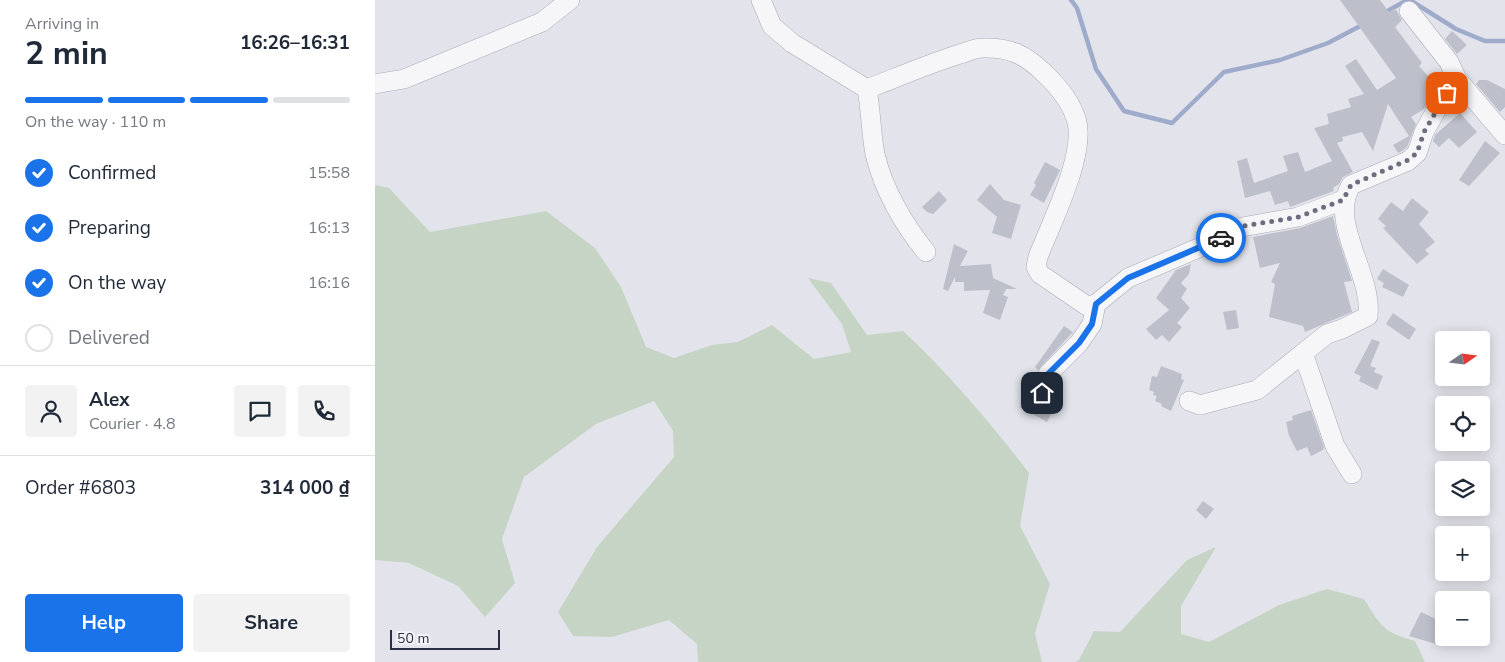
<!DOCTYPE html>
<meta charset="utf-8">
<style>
body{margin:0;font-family:"Nunito Sans",sans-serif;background:#f2f2f3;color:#1f2937;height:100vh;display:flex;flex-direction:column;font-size:19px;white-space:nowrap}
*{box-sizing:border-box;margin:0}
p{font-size:16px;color:#747a83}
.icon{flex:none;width:28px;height:28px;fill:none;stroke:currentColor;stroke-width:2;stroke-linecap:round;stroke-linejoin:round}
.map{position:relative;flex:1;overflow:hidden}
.details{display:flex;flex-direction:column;background:#fff;width:375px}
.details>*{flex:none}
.needle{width:32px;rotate:76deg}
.controls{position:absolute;left:1060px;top:331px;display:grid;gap:10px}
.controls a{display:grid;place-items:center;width:55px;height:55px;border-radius:5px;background:#fff;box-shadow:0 2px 12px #0003;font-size:25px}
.scale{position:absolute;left:15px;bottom:12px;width:110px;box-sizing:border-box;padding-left:5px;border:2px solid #2b2f43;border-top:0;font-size:14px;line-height:18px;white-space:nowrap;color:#2b2f43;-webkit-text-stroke:4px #f3f4f8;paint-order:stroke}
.pin{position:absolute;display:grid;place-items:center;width:42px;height:42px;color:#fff;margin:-21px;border-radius:10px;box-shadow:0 2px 8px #0006}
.courier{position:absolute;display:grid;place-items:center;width:50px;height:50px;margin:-25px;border:4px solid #1a73e8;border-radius:50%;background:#fff;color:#222;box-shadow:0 1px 6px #0007}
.summary em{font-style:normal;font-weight:700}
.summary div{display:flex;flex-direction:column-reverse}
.summary{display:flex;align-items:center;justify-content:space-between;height:85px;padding:0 25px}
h1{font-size:32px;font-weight:700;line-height:38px}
.bar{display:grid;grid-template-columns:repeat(4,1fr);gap:8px 5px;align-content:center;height:60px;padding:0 25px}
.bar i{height:6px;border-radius:4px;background:#e0e1e3}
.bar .active{background:#1a73e8}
.bar p{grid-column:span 4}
.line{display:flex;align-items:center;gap:12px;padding:0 25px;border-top:1px solid #e0e1e3}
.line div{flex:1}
.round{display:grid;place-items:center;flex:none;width:52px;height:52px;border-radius:5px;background:#f2f2f3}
ol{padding:0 25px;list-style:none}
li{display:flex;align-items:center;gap:15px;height:55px}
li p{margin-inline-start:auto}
li .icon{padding:5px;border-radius:50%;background:#1a73e8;color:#fff;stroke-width:4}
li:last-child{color:#747a83}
li i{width:28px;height:28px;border:2px solid #e0e1e3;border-radius:50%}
.primary-button{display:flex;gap:10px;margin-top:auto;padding:10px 25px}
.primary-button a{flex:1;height:58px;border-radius:5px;background:#1a73e8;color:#fff;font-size:20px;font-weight:700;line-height:58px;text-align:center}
.primary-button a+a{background:#f2f2f3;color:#1f2937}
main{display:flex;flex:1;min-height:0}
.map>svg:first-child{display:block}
.green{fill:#c5d4c4}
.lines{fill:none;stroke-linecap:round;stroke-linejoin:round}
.stream{stroke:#9fabca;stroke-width:4.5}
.building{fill:#bdbfca}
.minor-casing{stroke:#a8aab5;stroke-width:20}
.minor{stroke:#f6f6f9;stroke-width:19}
.done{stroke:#6b6e7e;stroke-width:5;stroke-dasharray:0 9}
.route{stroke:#1a73e8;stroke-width:6}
</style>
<main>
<section class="details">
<div class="summary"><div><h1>2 min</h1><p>Arriving in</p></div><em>16:26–16:31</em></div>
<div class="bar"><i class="active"></i><i class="active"></i><i class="active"></i><i></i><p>On the way · 110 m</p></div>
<ol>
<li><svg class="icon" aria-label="check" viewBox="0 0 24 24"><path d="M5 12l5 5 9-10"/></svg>Confirmed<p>15:58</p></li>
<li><svg class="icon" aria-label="check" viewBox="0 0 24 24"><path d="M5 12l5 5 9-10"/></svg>Preparing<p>16:13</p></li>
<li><svg class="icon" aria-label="check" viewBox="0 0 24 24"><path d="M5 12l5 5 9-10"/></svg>On the way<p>16:16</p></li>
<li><i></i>Delivered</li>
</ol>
<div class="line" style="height:90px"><a class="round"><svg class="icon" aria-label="person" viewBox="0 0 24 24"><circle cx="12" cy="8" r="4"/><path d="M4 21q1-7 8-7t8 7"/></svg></a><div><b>Alex</b><p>Courier · 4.8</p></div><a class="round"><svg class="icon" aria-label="chat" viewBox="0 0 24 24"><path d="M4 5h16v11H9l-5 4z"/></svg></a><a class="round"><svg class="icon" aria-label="phone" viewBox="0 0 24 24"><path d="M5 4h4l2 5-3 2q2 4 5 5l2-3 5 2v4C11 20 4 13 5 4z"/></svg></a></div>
<div class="line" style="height:65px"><div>Order #6803</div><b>314 000 ₫</b></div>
<div class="primary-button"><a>Help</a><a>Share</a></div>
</section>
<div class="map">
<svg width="1130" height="662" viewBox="0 0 1130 662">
<rect width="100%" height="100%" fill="#e3e4eb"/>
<path class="green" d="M0,185L14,188L55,232L171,211L220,248L246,287L271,347L299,358L337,345L363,342L397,325L439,359L476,352L467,324L433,278L456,283L492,335L528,331C576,376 614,421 654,473L645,526L675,584L660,633L667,662H323L322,644L294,620L237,637L198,636L183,612L222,547L299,457L298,431L279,401L221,424L149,477L127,539L140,583L110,617L83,586L34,563L0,560Z
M841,547L806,606V634L834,642L904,605L952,589L989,599C1006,626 1008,632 1040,641L1050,662H700L704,660L719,631L745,632L812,560Z"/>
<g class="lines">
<path class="stream" d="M696,0L702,8L721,69L749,111L797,123L849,72L905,60L953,43L989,24
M1035,0L1081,29L1110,41H1130
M1009,13L1032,0"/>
</g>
<path class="building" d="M965,0H1005L1014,12L1020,8L1027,20L1020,27L1047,63L1044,66L1063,87L1049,109L1036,117L1041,124L1032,147L1027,151L1023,153L1018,145L1034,136L1013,104L998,151L987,132L967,137L968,141L962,143L978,172L968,177L964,184L958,188L959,191L915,207L913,201L900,205L895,191L870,198L862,161L872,158L879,183L913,171L908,156L923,152L930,172L957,161L939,128L954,124L952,114L976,107L973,99L989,94L970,66L981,59L1002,90L1021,78Z
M1077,31L1092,45L1082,54L1070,39Z
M1104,80H1112L1130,89V107L1125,112L1101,84Z
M1085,113L1102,132L1084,148L1074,138L1064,147L1058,141L1060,135Z
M1110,141L1125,153L1094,186L1084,180Z
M670,162L685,170L669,203L655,195L661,185L659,183Z
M615,184L629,200L646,205L636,239L617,233L622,217L602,200Z
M564,191L572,200L558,214L552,212L547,207Z
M1037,198L1054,212L1044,224L1060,242L1050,250L1054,254L1042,264L1008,228L1011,226L1003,219L1016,202L1028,211Z
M958,216L962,235L977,281L969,282L977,312L930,332L928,326L894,317L900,284L896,282L905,263L885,268L878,237L925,228Z
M579,244L593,251L585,266L616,264L618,278L642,289H631L628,295L633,297L625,320L608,313L615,290L589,291V282H580V277L573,291L568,289Z
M816,264L814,274L806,283L812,289L806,298L815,308L802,323L807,327L794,342L787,335L781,340L771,329L794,310L781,298L801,270Z
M1008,269L1034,285L1028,297L1007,287L1009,283L1002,279Z
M861,310L864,328L852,330L848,312Z
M1018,313L1041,329L1034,340L1011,324Z
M689,326L698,332L663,370L660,367Z
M997,339L1005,342L995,366L1001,368L999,372L1008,376L1002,390L984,381L986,376L979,373Z
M786,366L807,374L806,379L809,380L796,411L786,406L787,404L780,401L782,396L778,395L779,392L774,390L777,376L782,377Z
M655,390L658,400L663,404H670L675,401L681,404L672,422L645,407Z
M936,410L949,447L948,450L936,456L932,447L922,451L914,436L911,422L918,420L917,416Z
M828,501L839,509L831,519L821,510Z
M1046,612L1065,621L1061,644L1034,636Z"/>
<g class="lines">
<g class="minor-casing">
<path id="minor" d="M386,0L397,26L417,43L492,89C496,111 496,133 500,154C508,189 529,225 551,252
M1034,11L1074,62L1082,79L1130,135
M0,84L29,79L167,22L195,0
M492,89C523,77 553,64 585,54C592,52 600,48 607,48C634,47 649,54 668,72C682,85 697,103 702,122C710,157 676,223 663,257L661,267L665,274L712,306L721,304L753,278L840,241L862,228L923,217L968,200
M928,353L960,446L977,474
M667,393L673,374L704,343L717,324L721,304
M814,401L825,405L882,390L952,334L967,329L993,316C998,274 953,223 976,185L1033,161L1042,153L1049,132L1063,107L1082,79"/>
</g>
<use href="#minor" class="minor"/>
</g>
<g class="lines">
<path class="done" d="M846,238L869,226L923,217L968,200L976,185L1033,160L1042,153L1049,132L1072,93"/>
<path class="route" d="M667,393L673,374L704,343L717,324L721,304L753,278L846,238"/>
</g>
</svg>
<div class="controls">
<a><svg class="needle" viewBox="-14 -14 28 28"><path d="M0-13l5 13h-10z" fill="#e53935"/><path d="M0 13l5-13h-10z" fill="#747a83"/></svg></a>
<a><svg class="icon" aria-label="locate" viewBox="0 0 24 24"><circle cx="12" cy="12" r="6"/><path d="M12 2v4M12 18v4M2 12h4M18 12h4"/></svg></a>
<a><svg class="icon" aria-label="layers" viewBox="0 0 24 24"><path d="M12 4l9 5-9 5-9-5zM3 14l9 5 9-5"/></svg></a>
<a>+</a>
<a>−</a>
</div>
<div class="scale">50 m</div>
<div class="pin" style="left:1072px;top:93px;background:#ea580c"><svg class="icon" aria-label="bag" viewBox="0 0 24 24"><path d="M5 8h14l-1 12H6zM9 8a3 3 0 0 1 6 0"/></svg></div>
<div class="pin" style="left:667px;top:393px;background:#1f2937"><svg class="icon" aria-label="home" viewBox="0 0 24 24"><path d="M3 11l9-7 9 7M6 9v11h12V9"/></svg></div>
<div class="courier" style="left:846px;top:238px"><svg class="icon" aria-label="car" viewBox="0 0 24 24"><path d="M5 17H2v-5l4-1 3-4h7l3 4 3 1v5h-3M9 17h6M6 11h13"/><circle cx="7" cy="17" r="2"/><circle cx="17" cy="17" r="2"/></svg></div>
</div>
</main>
